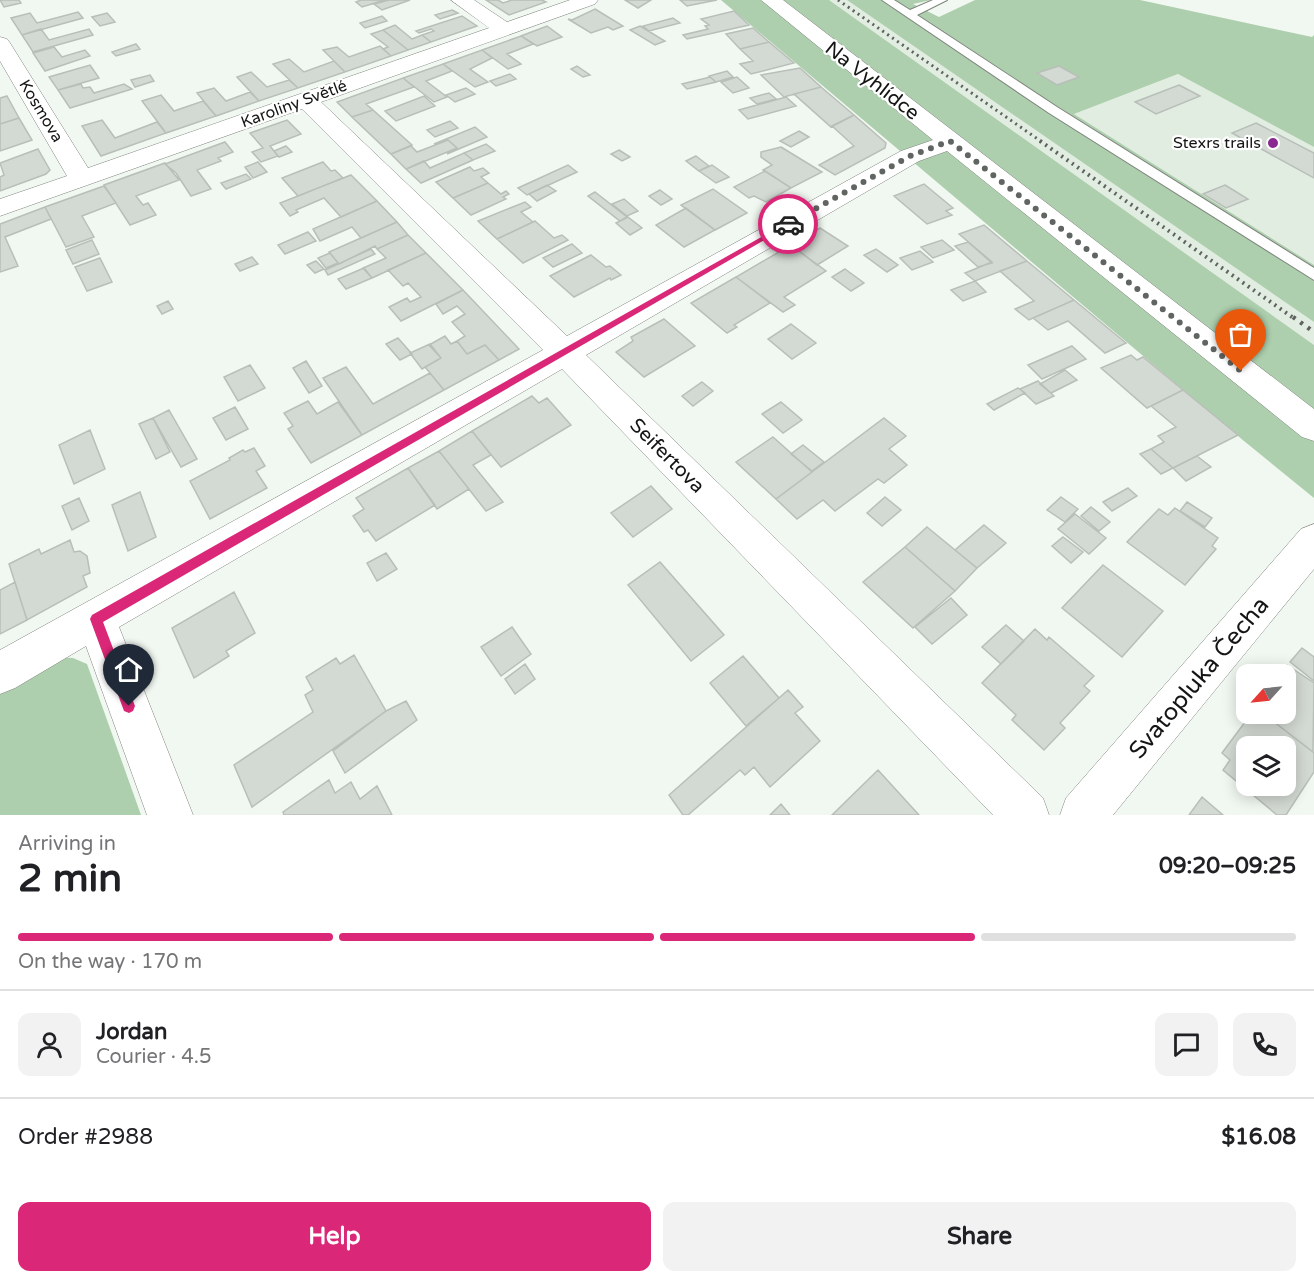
<!DOCTYPE html>
<meta charset="utf-8">
<style>
body{margin:0;font-family:"Varela Round",sans-serif;background:#f2f2f2;color:#202124;height:100vh;display:flex;flex-direction:column;font-size:22px;white-space:nowrap}
*{box-sizing:border-box;margin:0}
p{font-size:20px;color:#757577}
.icon{flex:none;width:33px;height:33px;fill:none;stroke:currentColor;stroke-width:2;stroke-linecap:round;stroke-linejoin:round}
.map{position:relative;height:815px;overflow:hidden}
.sheet{display:flex;flex-direction:column;background:#fff;flex:1}
.sheet>*{flex:none}
.needle{width:39px;rotate:243deg}
.tools{position:absolute;left:1236px;top:664px;display:grid;gap:12px}
.tools a{display:grid;place-items:center;width:60px;height:60px;border-radius:12px;background:#fff;box-shadow:0 3px 15px #0003;font-size:30px}
.pin{position:absolute;display:grid;place-items:center;width:51px;height:51px;color:#fff;margin:-62px -26px;border-radius:50% 50% 50% 0;rotate:-45deg;box-shadow:0 0 6px #0007}
.pin .icon{rotate:45deg}
.courier{position:absolute;display:grid;place-items:center;width:60px;height:60px;margin:-30px;border:4px solid #db2777;border-radius:50%;background:#fff;color:#222;box-shadow:0 2px 8px #0007}
.headline em{font-style:normal;font-weight:700}
.headline div{display:flex;flex-direction:column-reverse}
.headline{display:flex;align-items:center;justify-content:space-between;height:102px;padding:0 18px}
h1{font-size:39px;font-weight:700;line-height:45px}
.bar{display:grid;grid-template-columns:repeat(4,1fr);gap:9px 6px;align-content:center;height:72px;padding:0 18px}
.bar i{height:8px;border-radius:4px;background:#e0e0e0}
.bar .selected{background:#db2777}
.bar p{grid-column:span 4}
.line{display:flex;align-items:center;gap:15px;padding:0 18px;border-top:2px solid #e0e0e0}
.line div{flex:1}
.round{display:grid;place-items:center;flex:none;width:63px;height:63px;border-radius:12px;background:#f2f2f2}
.action{display:flex;gap:12px;margin-top:auto;padding:12px 18px}
.action a{flex:1;height:69px;border-radius:12px;background:#db2777;color:#fff;font-size:24px;font-weight:700;line-height:69px;text-align:center}
.action a+a{background:#f2f2f2;color:#202124}
.map>svg:first-child{display:block}
.built{fill:#e2ede1}
.green{fill:#adcfad}
.building{fill:#d3d9d3;stroke:#b8beb8;stroke-width:1.5;fill-rule:evenodd}
.lines{fill:none;stroke-linecap:round;stroke-linejoin:round}
.lane-casing{stroke:#7f847e;stroke-width:2}
.street-casing{stroke:#7f847e;stroke-width:1}
.lane{fill:#fff;fill-rule:evenodd}
.street{fill:#fff;fill-rule:evenodd}
.rail-far2{stroke:#5f625f;stroke-width:3;stroke-dasharray:2 4;stroke-linecap:butt}
.rail-far1{stroke:#5f625f;stroke-width:4;stroke-dasharray:2 4.5;stroke-linecap:butt}
.rail{stroke:#5f625f;stroke-width:4.5;stroke-dasharray:3 6;stroke-linecap:butt}
.route{fill:#db2777}
.done{stroke:#616561;stroke-width:6;stroke-dasharray:0 10.8}
.poi-dot{fill:#892891;stroke:#fff;stroke-width:2}
.labels{text-anchor:middle;dominant-baseline:central;stroke-width:4.5;stroke-linejoin:round;paint-order:stroke}
.far-street-label{font-size:16px;fill:#141614;stroke:#fff}
.far-poi-label{font-size:16px;fill:#141614;stroke:#fff;text-anchor:end}
.street-label{font-size:20px;fill:#141614;stroke:#fff}
.near-street-label{font-size:24px;fill:#141614;stroke:#fff}
</style>
<div class="map">
<svg width="1314" height="815" viewBox="0 0 1314 815">
<rect width="100%" height="100%" fill="#f1f7f1"/>
<path class="built" d="M829,0H847L1314,322V345Z
M1178,74L1314,147V265L1074,114Z"/>
<path class="green" d="M721,0H829L1314,345V498L1244,441Z
M847,0H931L913,4L939,17L975,0H1140L1312,37L1314,35V147L1178,74L1074,114L1314,265V322Z
M55,657L73,658L87,664L141,815H0V688Z"/>
<path class="building" d="M0,0H19L21,3L4,7Z
M361,0H385L362,7L356,2Z
M389,0H410L382,10L374,4Z
M486,0H498L503,3L512,0H542L546,2L509,15Z
M625,0H651L638,8Z
M680,0H717L687,6Z
M595,9L623,26L613,30L608,27L591,33L568,19L572,20Z
M452,10L458,13L440,19L435,15Z
M734,11L749,25L687,39L683,35L708,29L705,26L709,25L701,19Z
M78,12L83,18L22,35L11,18L30,13L37,23Z
M107,13L115,22L100,26L92,17Z
M382,16L387,21L365,28L360,23Z
M462,16L477,26L431,42L422,35L434,31L431,29L419,33L416,31Z
M673,18L680,23L649,31L643,26Z
M395,25L412,39L422,35L431,42L408,50L383,30Z
M547,26L562,37L537,46L521,36Z
M640,26L665,41L655,45L630,30Z
M753,28L769,42L740,49L726,34Z
M41,29L49,40L89,29L93,35L33,52L22,35Z
M383,30L408,50L391,56L383,49L388,47L371,34Z
M521,36L533,44L507,54L521,64L508,69L482,50Z
M769,42L794,63L751,74L740,64L753,61L740,49Z
M136,44L140,49L116,56L112,52Z
M380,46L391,56L345,72L323,50L337,47L349,57Z
M54,47L62,57L85,50L90,56L45,71L33,53Z
M482,50L492,58L470,69L488,82L475,87L443,64Z
M289,59L304,72L334,61L345,72L298,88L273,64Z
M443,64L452,71L426,81L447,97L434,102L403,78Z
M90,65L99,78L58,90L49,77Z
M577,66L590,75L583,77L571,69Z
M1059,66L1079,77L1057,85L1037,73Z
M800,68L821,87L784,97L761,75Z
M727,71L733,77L716,82L709,76Z
M251,72L267,87L289,80L298,88L259,101L237,77Z
M510,74L516,79L496,86L490,81Z
M150,75L154,81L135,87L131,80Z
M710,77L716,82L687,89L682,84Z
M737,77L749,88L733,93L721,82Z
M403,78L414,87L366,104L373,110L352,117L337,102Z
M81,84L83,88L90,87L94,93L124,84L132,89L70,108L58,90Z
M1179,85L1200,96L1156,114L1135,102Z
M821,87L854,115L831,127L794,94Z
M214,88L226,101L250,92L259,101L216,116L197,93Z
M466,88L475,94L455,102L446,95Z
M769,93L776,99L757,104L750,98Z
M161,95L174,111L203,101L216,116L166,133L142,101Z
M7,96L19,118L0,124V98Z
M424,96L435,106L396,121L385,111Z
M786,97L796,106L748,119L739,110Z
M373,110L412,145L391,154L352,117Z
M854,115L886,143L885,148L835,175L819,165L854,146L832,126Z
M19,118L32,140L0,151V124Z
M102,120L115,138L157,122L166,133L101,156L82,126Z
M287,120L301,134L270,146L278,156L261,162L252,152L263,148L250,133Z
M450,121L458,128L435,137L427,130Z
M1256,123L1314,153V178L1232,133Z
M475,127L487,137L447,154L457,148L448,140L434,144Z
M799,131L809,137L791,147L780,141Z
M448,140L457,148L406,169L391,154L411,146L417,152Z
M225,142L233,152L218,158L221,161L197,170L211,189L191,196L176,173L165,164Z
M486,144L495,151L473,160L464,153Z
M286,146L292,152L279,157L274,151Z
M781,147L822,172L791,188L763,170L772,165L761,157V152Z
M38,149L50,170L46,174L0,191V177L4,175L0,163Z
M619,150L630,157L622,161L611,154Z
M464,153L473,160L421,183L406,169L424,161L430,168Z
M696,156L709,166L699,171L686,161Z
M258,162L267,172L253,178L245,167Z
M323,162L331,171L335,170L343,178L298,196L282,178Z
M165,163L179,180L136,196L143,205L148,203L156,215L130,225L104,185Z
M568,165L577,172L527,195L518,188Z
M712,165L729,177L716,183L699,171Z
M470,167L474,171L483,168L489,173L481,177L488,183L453,198L436,182Z
M765,171L791,188L766,202L754,196L749,198L734,187Z
M246,174L251,179L226,189L221,183Z
M351,175L377,201L341,217L324,198L296,210L298,212L290,216L280,203Z
M488,183L501,194L506,191L509,194L503,197L506,199L471,215L453,198Z
M924,184L953,208L946,211L952,215L927,224L894,196Z
M547,185L556,191L537,201L529,194Z
M1225,185L1248,199L1226,208L1203,194Z
M104,186L116,203L82,216L94,237L66,247L45,207Z
M713,189L747,213L715,230L681,205Z
M660,190L672,199L661,205L649,196Z
M595,192L627,217L620,221L588,196Z
M624,199L638,211L627,216L612,204Z
M377,201L397,222L361,238L352,227L320,241L313,229Z
M525,202L531,207L521,212L533,222L497,239L478,221Z
M45,207L51,219L5,237L18,266L0,272V224Z
M686,208L715,230L684,247L656,225Z
M628,217L642,228L630,235L616,223Z
M535,221L554,238L562,235L568,240L523,263L497,239Z
M397,222L408,235L377,249L375,246L339,264L329,252Z
M984,225L1027,261L975,281L965,273L992,262L959,234Z
M820,228L848,246L817,265L791,245Z
M308,232L316,241L285,254L278,245Z
M408,235L426,253L372,278L363,268L386,258L377,249Z
M92,240L99,254L73,264L66,250Z
M942,240L954,250L933,258L921,247Z
M968,242L992,263L978,267L955,246Z
M572,244L582,253L553,267L543,258Z
M791,245L826,271L784,297L795,305L783,312L736,277Z
M371,249L375,254L328,275L325,270Z
M876,249L898,265L887,272L864,255Z
M920,251L933,262L912,270L900,258Z
M330,253L338,263L326,268L318,258Z
M426,253L463,290L401,321L389,307L407,298L410,302L421,297L408,283L403,286L388,270Z
M591,255L606,267L610,266L621,275L611,280L610,278L574,297L550,276Z
M252,257L258,264L240,271L235,264Z
M100,258L112,282L87,291L75,267Z
M316,261L324,269L315,273L307,265Z
M1027,261L1074,300L1029,320L1015,309L1034,301L1000,271Z
M364,268L372,278L346,289L338,279Z
M845,269L864,283L851,291L832,277Z
M736,277L770,303L734,325L737,327L727,333L691,303Z
M975,281L986,292L963,301L951,290Z
M463,290L519,349L499,360L485,345L467,354L457,341L465,336L452,322L465,314L457,306L443,314L436,304Z
M1074,300L1126,343L1105,353L1068,321L1048,330L1033,318Z
M168,301L173,309L162,314L157,306Z
M664,319L695,346L644,377L616,352L633,341L631,337Z
M791,324L816,343L792,359L768,339Z
M445,336L451,344L457,341L467,354L485,345L499,360L444,390L425,367L441,358L429,345Z
M398,338L412,354L400,360L386,344Z
M430,344L441,358L422,369L410,353Z
M1072,346L1086,359L1042,379L1028,365Z
M1131,355L1137,360L1143,357L1183,390L1147,408L1101,368Z
M306,361L322,386L309,393L293,368Z
M250,365L265,388L238,401L224,377Z
M346,367L373,404L430,373L444,390L362,435L323,378Z
M1065,370L1077,380L1051,393L1040,384Z
M1038,381L1054,396L1036,404L1020,389Z
M702,382L713,391L693,406L682,396Z
M1018,388L1025,393L994,410L987,404Z
M1183,390L1238,435L1173,468L1151,449L1164,442L1158,436L1176,427L1151,406Z
M532,396L539,403L547,398L571,425L501,467L472,431Z
M308,401L317,414L338,402L362,435L311,463L288,429L293,426L284,413Z
M781,402L802,420L783,433L762,414Z
M235,407L248,429L226,440L213,418Z
M169,410L197,459L181,467L153,418Z
M153,418L170,452L156,459L139,424Z
M884,418L906,436L889,449L907,465L884,483L878,479L835,511L823,500L797,519L776,499Z
M90,430L105,469L74,484L59,445Z
M472,431L491,455L473,465L503,502L486,511L439,451Z
M773,437L812,472L776,499L736,462Z
M803,445L824,462L812,471L791,454Z
M254,448L265,466L256,471L267,488L210,519L190,481L230,460L229,458L243,450L245,452Z
M1151,449L1173,468L1161,474L1140,454Z
M439,451L469,489L437,509L408,468Z
M1197,456L1211,467L1186,481L1173,468Z
M408,468L435,505L376,541L368,530L364,532L353,516L364,509L356,498Z
M651,486L672,509L633,537L611,513Z
M1128,488L1137,496L1112,511L1103,502Z
M140,492L156,537L128,551L112,505Z
M885,497L901,510L882,526L867,513Z
M1061,497L1078,509L1065,522L1047,510Z
M79,498L89,521L72,530L62,506Z
M1187,502L1212,518L1205,527L1180,511Z
M1091,507L1110,522L1099,531L1081,516Z
M1175,508L1218,538L1212,546L1216,549L1185,585L1127,542L1159,509L1168,515Z
M1075,514L1106,538L1089,554L1058,529Z
M984,525L1006,543L977,568L955,550Z
M927,527L977,568L955,591L905,547Z
M1063,537L1083,552L1071,563L1052,546Z
M70,540L74,552L80,551L87,556L90,573L83,576L87,587L27,620L9,564L39,549L41,554Z
M905,547L955,591L913,628L863,582Z
M386,553L397,569L377,581L367,563Z
M660,562L724,635L691,661L628,585Z
M1103,565L1163,611L1122,657L1062,608Z
M15,582L27,620L0,634V590Z
M234,592L255,633L226,651L229,656L194,678L172,628Z
M951,598L967,615L932,644L915,627Z
M1006,625L1024,641L1001,664L982,647Z
M512,627L531,654L501,676L481,647Z
M1035,629L1047,640L1049,637L1094,676L1084,686L1090,691L1060,723L1065,728L1044,750L1012,720L1016,715L982,683Z
M1302,648L1314,657V681L1290,662Z
M354,655L386,711L252,807L234,765L313,712L305,695L313,690L306,677L336,658L340,664Z
M743,656L779,698L746,726L710,683Z
M525,664L535,679L515,694L505,679Z
M1287,665L1314,683L1313,752L1264,714H1286V675H1279Z
M788,690L803,707L795,713L820,741L770,787L754,767L745,775L740,770L688,815H683L669,795Z
M406,701L417,720L345,773L333,751L386,711Z
M1251,714H1264L1314,753V772L1286,815H1277L1223,770L1230,760L1222,753ZM1246,747H1286V786H1246Z
M878,770L919,815H832Z
M329,780L335,793L351,782L360,799L377,786L392,815H284L283,812Z
M1202,797L1223,815H1189Z
M781,804L790,815H770Z"/>
<g class="lines">
<g class="lane-casing">
<path id="lane" d="M882,0H894L910,10L933,0H947L917,15L1057,107L1314,268V280L1049,113Z"/>
</g>
<g class="street-casing">
<path id="street" d="M451,0H474L507,22L570,0H598L595,4L321,102L567,336L901,151L933,140L761,0H783L1314,409V441L1302,437L947,151L919,161L586,355L1043,798L1049,815H993L562,369L119,627L193,815H147L86,646L15,688L0,694V650L543,350L302,109L0,216V199L67,176L0,61V37L7,39L10,43L88,168L489,28Z
M1314,524V569L1113,815H1060L1066,798L1301,529Z"/>
</g>
<use href="#lane" class="lane"/>
<use href="#street" class="street"/>
<path class="rail-far2" d="M838,0L1042,142"/>
<path class="rail-far1" d="M1040,141L1295,319"/>
<path class="rail" d="M1293,317L1314,332"/>
</g>
<path class="route" d="M786,223L792,224L103,622L135,706L133,711L129,713L124,711L90,619L92,615Z"/>
<g class="lines">
<path class="done" d="M788,224L910,156L950,141L1241,371"/>
</g>
<circle class="poi-dot" cx="1273" cy="143" r="6"/>
<g class="labels">
<g class="far-street-label">
<text transform="translate(294 104) rotate(-20)">Karoliny Světlé</text>
<text transform="translate(41 111) rotate(59)">Kosmova</text>
</g>
<g class="far-poi-label">
<text x="1261" y="143">Stexrs trails</text>
</g>
<g class="street-label">
<text transform="translate(872 81) rotate(38)">Na Vyhlídce</text>
<text transform="translate(667 456) rotate(45)">Seifertova</text>
</g>
<g class="near-street-label">
<text transform="translate(1199 678) rotate(-50)">Svatopluka Čecha</text>
</g>
</g>
</svg>
<div class="tools">
<a><svg class="needle" viewBox="-14 -14 28 28"><path d="M0-13l5 13h-10z" fill="#e53935"/><path d="M0 13l5-13h-10z" fill="#757577"/></svg></a>
<a><svg class="icon" aria-label="layers" viewBox="0 0 24 24"><path d="M12 4l9 5-9 5-9-5zM3 14l9 5 9-5"/></svg></a>
</div>
<div class="pin" style="left:1241px;top:371px;background:#ea580c"><svg class="icon" aria-label="bag" viewBox="0 0 24 24"><path d="M5 8h14l-1 12H6zM9 8a3 3 0 0 1 6 0"/></svg></div>
<div class="pin" style="left:129px;top:706px;background:#1f2937"><svg class="icon" aria-label="home" viewBox="0 0 24 24"><path d="M3 11l9-7 9 7M6 9v11h12V9"/></svg></div>
<div class="courier" style="left:788px;top:224px"><svg class="icon" aria-label="car" viewBox="0 0 24 24"><path d="M5 17H2v-5l4-1 3-4h7l3 4 3 1v5h-3M9 17h6M6 11h13"/><circle cx="7" cy="17" r="2"/><circle cx="17" cy="17" r="2"/></svg></div>
</div>
<section class="sheet">
<div class="headline"><div><h1>2 min</h1><p>Arriving in</p></div><em>09:20–09:25</em></div>
<div class="bar"><i class="selected"></i><i class="selected"></i><i class="selected"></i><i></i><p>On the way · 170 m</p></div>
<div class="line" style="height:108px"><a class="round"><svg class="icon" aria-label="person" viewBox="0 0 24 24"><circle cx="12" cy="8" r="4"/><path d="M4 21q1-7 8-7t8 7"/></svg></a><div><b>Jordan</b><p>Courier · 4.5</p></div><a class="round"><svg class="icon" aria-label="chat" viewBox="0 0 24 24"><path d="M4 5h16v11H9l-5 4z"/></svg></a><a class="round"><svg class="icon" aria-label="phone" viewBox="0 0 24 24"><path d="M5 4h4l2 5-3 2q2 4 5 5l2-3 5 2v4C11 20 4 13 5 4z"/></svg></a></div>
<div class="line" style="height:78px"><div>Order #2988</div><b>$16.08</b></div>
<div class="action"><a>Help</a><a>Share</a></div>
</section>
